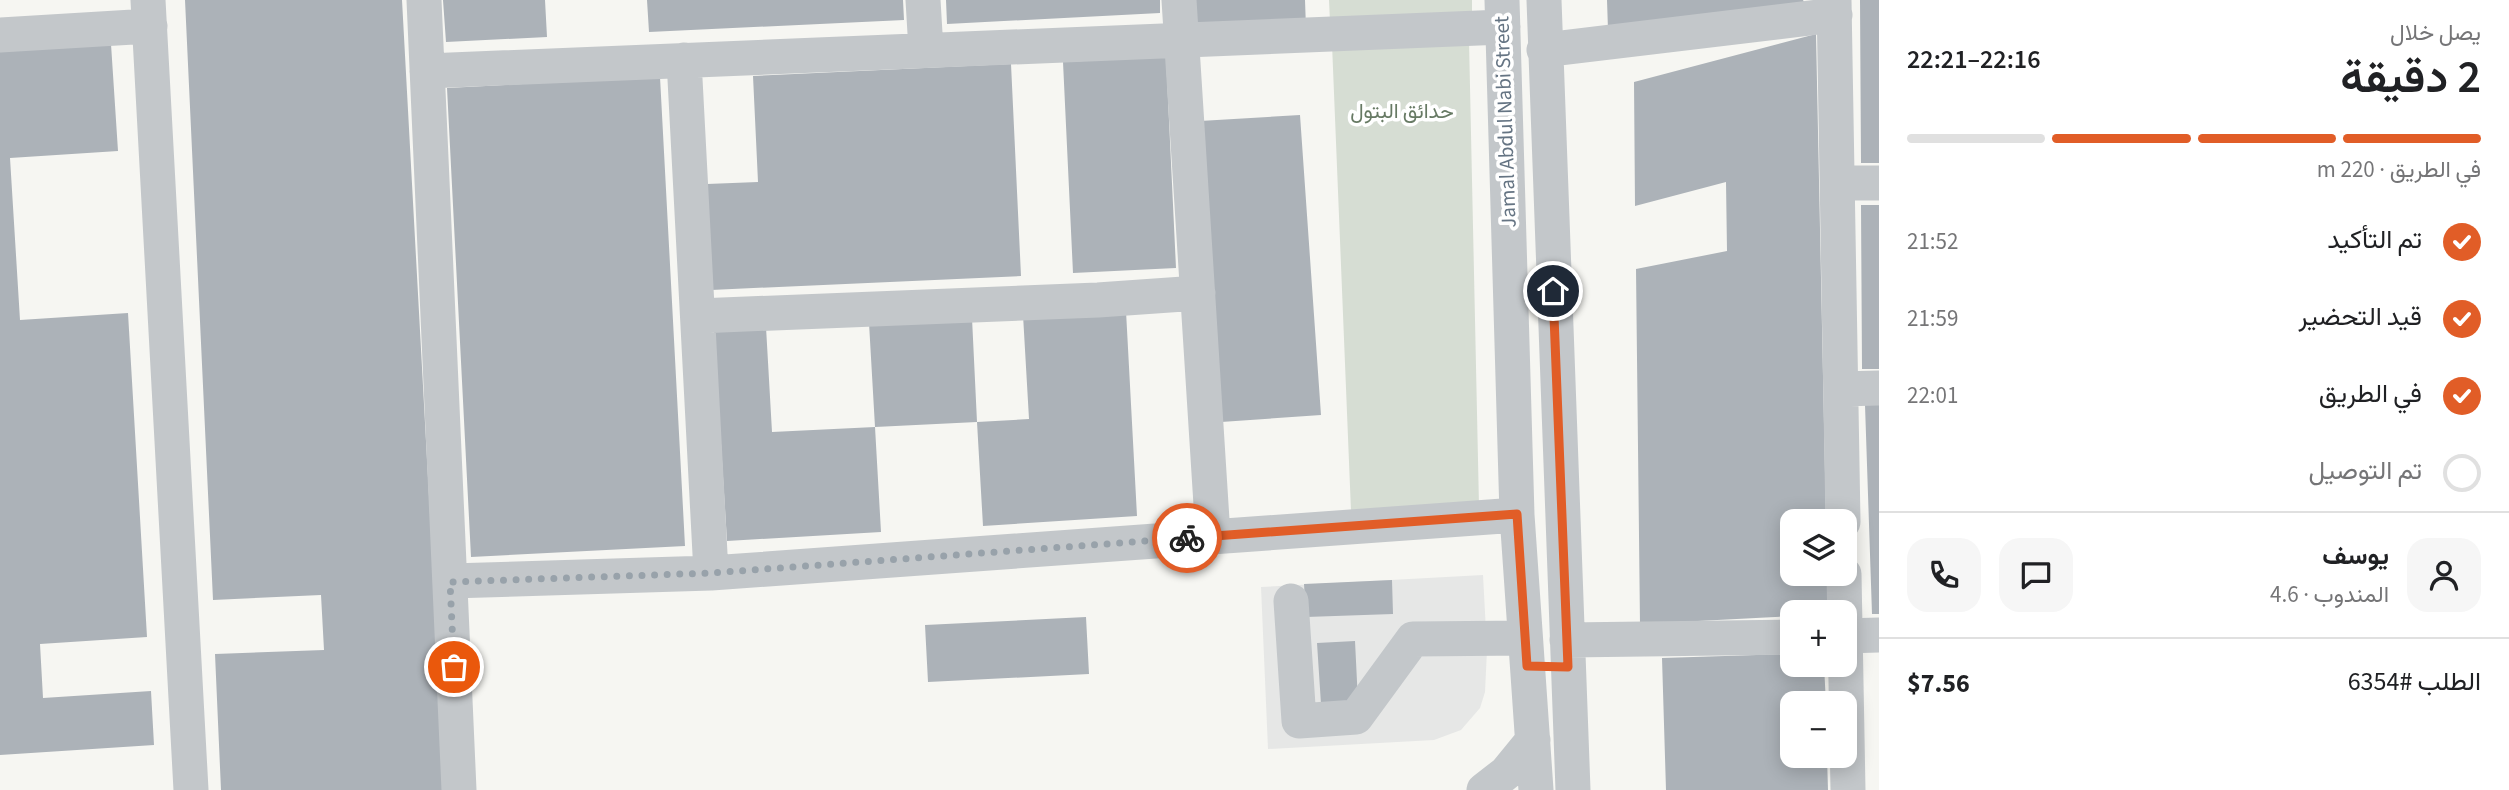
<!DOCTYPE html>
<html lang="ar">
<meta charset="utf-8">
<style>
body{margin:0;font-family:"Source Sans 3",Vazirmatn,sans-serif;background:#f6f6f6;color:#202124;direction:rtl;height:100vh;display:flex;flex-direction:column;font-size:26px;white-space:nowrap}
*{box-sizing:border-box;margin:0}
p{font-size:23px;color:#757577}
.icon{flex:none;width:38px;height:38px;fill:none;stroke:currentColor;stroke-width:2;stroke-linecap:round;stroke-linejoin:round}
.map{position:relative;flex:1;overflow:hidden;direction:ltr}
.details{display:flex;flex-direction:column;background:#fff;width:630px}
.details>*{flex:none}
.fabs{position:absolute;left:1780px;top:509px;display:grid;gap:14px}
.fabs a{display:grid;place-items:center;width:77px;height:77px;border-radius:14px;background:#fff;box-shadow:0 4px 18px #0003;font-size:35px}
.pin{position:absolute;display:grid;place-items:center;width:60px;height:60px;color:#fff;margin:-30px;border:4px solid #fff;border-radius:50%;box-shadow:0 2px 7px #0007}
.courier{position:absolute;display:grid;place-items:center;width:70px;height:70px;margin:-35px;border:5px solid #e15d27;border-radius:50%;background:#fff;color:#222;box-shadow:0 2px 9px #0007}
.summary em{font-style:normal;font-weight:600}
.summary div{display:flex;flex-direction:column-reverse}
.summary{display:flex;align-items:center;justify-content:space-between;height:119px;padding:0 28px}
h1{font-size:46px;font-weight:600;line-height:52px}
.bar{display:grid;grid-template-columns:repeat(4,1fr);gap:10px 7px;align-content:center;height:84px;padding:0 28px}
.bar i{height:9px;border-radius:5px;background:#e0e0e0}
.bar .selected{background:#e15d27}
.bar p{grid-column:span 4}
.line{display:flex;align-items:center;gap:18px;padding:0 28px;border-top:2px solid #e0e0e0}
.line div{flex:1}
.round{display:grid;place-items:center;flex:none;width:74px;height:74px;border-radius:21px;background:#f6f6f6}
ol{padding:0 28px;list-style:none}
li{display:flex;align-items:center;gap:21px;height:77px}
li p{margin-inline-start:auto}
li .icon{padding:7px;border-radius:50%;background:#e15d27;color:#fff;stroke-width:4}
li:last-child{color:#757577}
li i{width:38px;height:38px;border:4px solid #e0e0e0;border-radius:50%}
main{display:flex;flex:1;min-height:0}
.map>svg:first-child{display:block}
.built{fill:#e6e7e6}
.green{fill:#d6ddd3}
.building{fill:#acb2b8}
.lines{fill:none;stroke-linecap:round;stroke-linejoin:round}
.minor{stroke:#c3c7ca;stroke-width:35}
.done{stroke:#98a2aa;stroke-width:7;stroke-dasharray:0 12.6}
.route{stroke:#e15d27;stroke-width:9}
.labels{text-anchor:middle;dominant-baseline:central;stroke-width:7;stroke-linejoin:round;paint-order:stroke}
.park-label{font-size:21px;fill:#677a64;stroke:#fff}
.street-label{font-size:21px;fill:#657483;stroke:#fff}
</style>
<main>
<section class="details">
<div class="summary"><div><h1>2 دقيقة</h1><p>يصل خلال</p></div><em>22:16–22:21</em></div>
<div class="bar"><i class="selected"></i><i class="selected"></i><i class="selected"></i><i></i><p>في الطريق · 220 m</p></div>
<ol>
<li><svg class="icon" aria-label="check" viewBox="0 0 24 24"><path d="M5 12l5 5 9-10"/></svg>تم التأكيد<p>21:52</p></li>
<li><svg class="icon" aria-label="check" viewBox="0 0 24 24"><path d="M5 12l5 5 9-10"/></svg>قيد التحضير<p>21:59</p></li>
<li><svg class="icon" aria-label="check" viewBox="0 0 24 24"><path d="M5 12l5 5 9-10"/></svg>في الطريق<p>22:01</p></li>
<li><i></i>تم التوصيل</li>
</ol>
<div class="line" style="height:126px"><a class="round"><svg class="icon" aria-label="person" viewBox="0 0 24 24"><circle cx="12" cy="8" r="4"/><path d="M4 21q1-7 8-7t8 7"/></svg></a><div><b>يوسف</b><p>المندوب · 4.6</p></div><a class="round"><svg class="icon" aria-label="chat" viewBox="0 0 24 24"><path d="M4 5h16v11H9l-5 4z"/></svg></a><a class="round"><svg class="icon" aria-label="phone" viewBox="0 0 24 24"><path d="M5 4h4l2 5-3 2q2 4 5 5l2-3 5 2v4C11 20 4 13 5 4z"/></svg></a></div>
<div class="line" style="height:91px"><div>الطلب #6354</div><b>$7.56</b></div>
</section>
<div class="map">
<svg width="1879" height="790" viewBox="0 0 1879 790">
<rect width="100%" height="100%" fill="#f6f6f2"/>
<path class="built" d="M1483,575L1487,650L1485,692L1480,708L1461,730L1434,740L1268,749L1261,587Z"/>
<path class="green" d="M1329,0H1472V17L1330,22Z
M1469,40L1479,506L1351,511L1332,44Z"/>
<path class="building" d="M185,0H402L445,790H221L215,654L324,650L321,595L213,600Z
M443,0H545L547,37L446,42Z
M647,0H903L904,20L649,32Z
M946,0H1160V13L947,24Z
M1192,0H1305L1306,28L1194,32Z
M1607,0H1803L1804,2L1608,30Z
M1860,0H1879V163H1861Z
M1816,34L1826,522H1792V574H1827L1828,612H1792V616L1640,624L1636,269L1727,251L1726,182L1635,206L1634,82Z
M111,44L118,151L10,158L20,320L128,313L147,637L40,644L43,698L151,691L154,745L0,755V50Z
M1166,57L1176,268L1073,273L1063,62Z
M1011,64L1021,276L711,290L707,184L758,182L753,76Z
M660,77L685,546L471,557L447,88Z
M1300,115L1321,415L1221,422L1200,121Z
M1861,205H1879V369H1862Z
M1126,311L1137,516L983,526L977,422L875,427L869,323L972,318L977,422L1029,419L1023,315Z
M766,327L772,432L875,427L881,532L727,541L714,330Z
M1879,404V614H1872L1865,405Z
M1392,580L1393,614L1306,617L1304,584Z
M1086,617L1089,674L928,682L925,625Z
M1355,641L1358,702L1321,704L1317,643Z
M1792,654V665H1824L1826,704H1792V756H1827L1828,790H1666L1662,658Z"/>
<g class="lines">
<path class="minor" d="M148,0L191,790
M424,0L459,790
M923,0L926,50
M1179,0L1213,536
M1502,0L1517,515L1536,790
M1544,0L1573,790
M1834,0L1843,522
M0,35L150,26
M1544,50L1835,15
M684,60L711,573
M427,71L1503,27
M1838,183H1879
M698,316L1098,300L1198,293
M1841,389L1879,388
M1844,574L1848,790
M450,581L711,573L1517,515
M1291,601L1299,721L1356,717L1413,639L1524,638
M1844,636L1879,635
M1567,640L1792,637
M1484,790L1506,773L1533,740"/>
</g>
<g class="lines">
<path class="done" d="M454,667L450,582L711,573L1187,538"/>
<path class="route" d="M1187,538L1517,514L1527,666L1568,667L1553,291"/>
</g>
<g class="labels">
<g class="park-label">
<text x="1402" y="111">حدائق البتول</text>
</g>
<g class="street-label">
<text transform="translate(1505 122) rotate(-92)">Jamal Abdul Nabi Street</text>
</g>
</g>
</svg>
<div class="fabs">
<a><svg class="icon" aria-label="layers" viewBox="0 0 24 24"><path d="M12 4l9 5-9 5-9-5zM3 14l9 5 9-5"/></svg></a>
<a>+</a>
<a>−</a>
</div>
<div class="pin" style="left:454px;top:667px;background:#ea580c"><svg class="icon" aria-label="bag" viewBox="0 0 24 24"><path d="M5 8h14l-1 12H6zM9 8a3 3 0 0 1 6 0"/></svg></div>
<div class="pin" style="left:1553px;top:291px;background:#1f2937"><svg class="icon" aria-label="home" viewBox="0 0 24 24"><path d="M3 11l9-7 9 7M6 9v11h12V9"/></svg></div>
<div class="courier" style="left:1187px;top:538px"><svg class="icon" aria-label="bike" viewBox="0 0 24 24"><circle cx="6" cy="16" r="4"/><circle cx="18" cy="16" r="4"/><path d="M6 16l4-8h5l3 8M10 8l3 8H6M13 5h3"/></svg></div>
</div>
</main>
